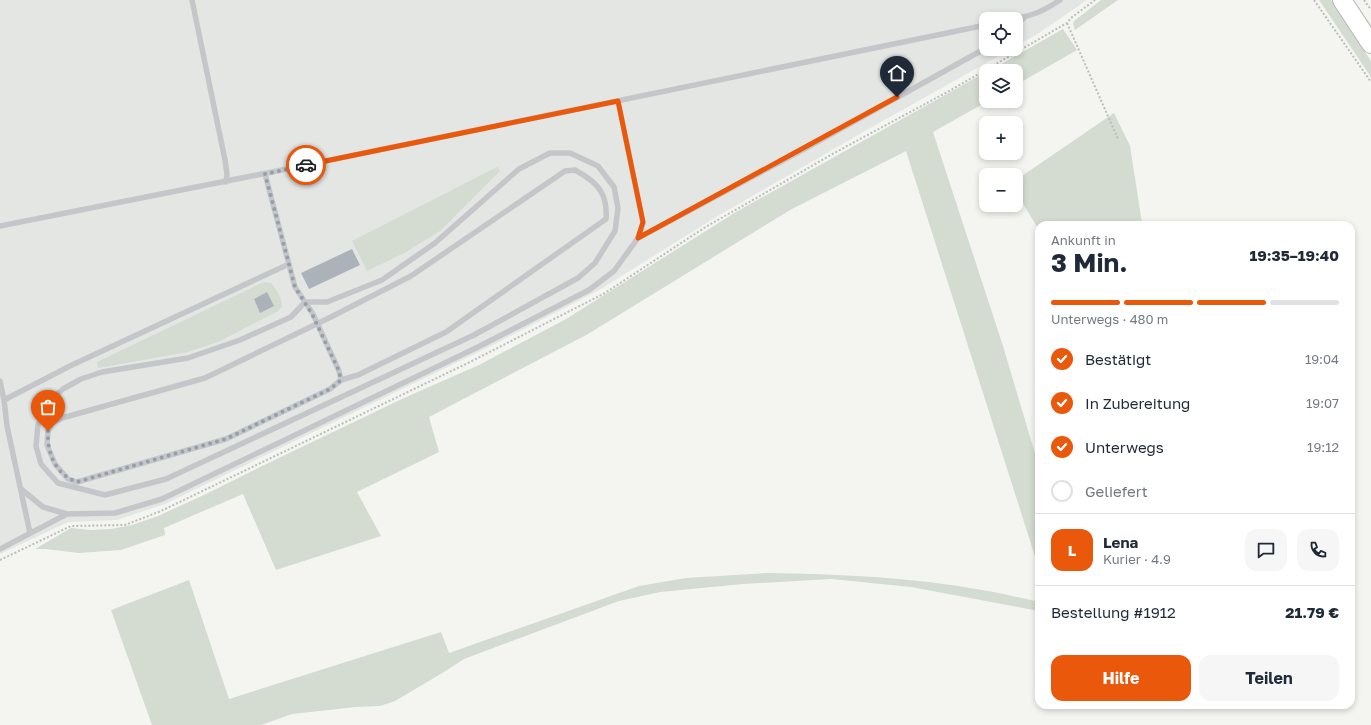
<!DOCTYPE html>
<html lang="de">
<meta charset="utf-8">
<style>
body{margin:0;font-family:"Golos Text",sans-serif;background:#f6f6f7;color:#1f2937;height:100vh;display:flex;flex-direction:column;font-size:15px;white-space:nowrap}
*{box-sizing:border-box;margin:0}
p{font-size:13px;color:#747a83}
.icon{flex:none;width:22px;height:22px;fill:none;stroke:currentColor;stroke-width:2;stroke-linecap:round;stroke-linejoin:round}
.map{position:relative;flex:1;overflow:hidden}
.details{position:absolute;left:1035px;top:221px;width:320px;height:488px;display:flex;flex-direction:column;background:#fff;border-radius:12px;box-shadow:0 2px 6px #0003}
.details>*{flex:none}
.tools{position:absolute;left:979px;top:12px;display:grid;gap:8px}
.tools a{display:grid;place-items:center;width:44px;height:44px;border-radius:8px;background:#fff;box-shadow:0 2px 6px #0003;font-size:20px}
.pin{position:absolute;display:grid;place-items:center;width:34px;height:34px;color:#fff;margin:-41px -17px;border-radius:50% 50% 50% 0;rotate:-45deg;box-shadow:0 0 4px #0007}
.pin .icon{rotate:45deg}
.courier{position:absolute;display:grid;place-items:center;width:40px;height:40px;margin:-20px;border:3px solid #ea580c;border-radius:50%;background:#fff;color:#222;box-shadow:0 1px 5px #0007}
.summary em{font-style:normal;font-weight:700}
.summary div{display:flex;flex-direction:column-reverse}
.summary{display:flex;align-items:center;justify-content:space-between;height:68px;padding:0 16px}
h1{font-size:26px;font-weight:700;line-height:30px}
.bar{display:grid;grid-template-columns:repeat(4,1fr);gap:6px 4px;align-content:center;height:48px;padding:0 16px}
.bar i{height:5px;border-radius:3px;background:#e0e1e3}
.bar .active{background:#ea580c}
.bar p{grid-column:span 4}
.line{display:flex;align-items:center;gap:10px;padding:0 16px;border-top:1px solid #e0e1e3}
.line div{flex:1}
.round{display:grid;place-items:center;flex:none;width:42px;height:42px;border-radius:12px;background:#f6f6f7}
ol{padding:0 16px;list-style:none}
li{display:flex;align-items:center;gap:12px;height:44px}
li p{margin-inline-start:auto}
li .icon{padding:4px;border-radius:50%;background:#ea580c;color:#fff;stroke-width:4}
li:last-child{color:#747a83}
li i{width:22px;height:22px;border:2px solid #e0e1e3;border-radius:50%}
.primary-button{display:flex;gap:8px;margin-top:auto;padding:8px 16px}
.primary-button a{flex:1;height:46px;border-radius:12px;background:#ea580c;color:#fff;font-size:16px;font-weight:700;line-height:46px;text-align:center}
.primary-button a+a{background:#f6f6f7;color:#1f2937}
.map>svg:first-child{display:block}
.built{fill:#e4e6e4}
.green{fill:#d4dbd1}
.building{fill:#acb2b9}
.lines{fill:none;stroke-linecap:round;stroke-linejoin:round}
.primary-casing{stroke:#b4b7bc;stroke-width:20}
.path{stroke:#bbbdbf;stroke-width:2;stroke-dasharray:2 2;stroke-linecap:butt}
.service{stroke:#c4c6ca;stroke-width:5.5}
.primary{stroke:#fff;stroke-width:18}
.done{stroke:#959fa8;stroke-width:4;stroke-dasharray:0 7.2}
.route{stroke:#ea580c;stroke-width:5}
</style>
<div class="map">
<svg width="1371" height="725" viewBox="0 0 1371 725">
<rect width="100%" height="100%" fill="#f4f5f0"/>
<path class="built" d="M0,0H1087L1039,33L1016,46V19H986V49H1011L865,131L716,217L601,289L491,346L165,504L117,520L68,522L0,554Z"/>
<path class="green" d="M1101,0H1118L1075,30L1073,24L1074,21Z
M1319,0H1331L1371,61V77Z
M1063,29L1077,50L1016,85V71H989Z
M986,72V101H988L933,132L1003,346L1039,467V569L906,151L790,210L588,334L429,417L439,452L357,492L381,536L276,570L243,494L164,528L165,535L121,550L79,553L45,549H35L71,528L91,530L111,529L132,525L158,516L206,494L260,467L404,398L479,365L566,319L736,212Z
M1114,113L1130,146L1142,223L1139,225H1039V230L1016,192V180Z
M497,167L500,171L440,231L406,252L367,271L352,241Z
M264,282L271,283C276,288 283,300 282,307L278,311L218,342L188,352L98,368L97,362Z
M766,573C838,574 911,577 982,590C1001,593 1020,598 1039,602V611L911,587L831,579L743,584L660,592L619,601L464,659L444,672L395,701L380,706L356,707L292,714L261,725H152L111,610L189,580L229,699L441,632L449,653L639,586L686,578Z"/>
<path class="building" d="M352,249L360,265L309,289L301,273Z
M267,292L274,306L260,313L254,299Z"/>
<g class="lines">
<g class="primary-casing">
<path id="primary" d="M1342,0L1371,44"/>
</g>
<path class="path" d="M1314,0L1371,82
M1364,0L1371,10
M1067,23L1118,139
M0,560L71,526L125,525L161,511L470,362L605,293L704,228L836,152L951,90L1067,23L1071,18L1095,0"/>
<path class="service" d="M192,0L225,160L227,174L226,182
M1013,19C1034,15 1042,12 1060,0
M1016,25L1025,17
M618,101L643,223L638,238L808,147L986,48
M550,153H570L598,166L614,187L618,208L615,231L595,263L578,278L474,335L166,479L105,495L58,483L41,464L36,446L38,425L48,402L63,389L81,379L102,372L188,358L240,340L291,317L305,302H327L382,280L435,243L519,169Z
M575,170C597,182 608,193 606,219L446,332L358,375L341,380L330,389L226,439L77,482L68,479L55,464L47,445L48,431L52,423L62,418L205,378L329,318L411,276L565,171Z
M265,174L295,287L313,314L339,371L341,380
M0,226L272,172L986,25
M0,381L4,400L7,426L30,533
M4,400L72,365L289,264
M21,489L43,507L67,514
M0,549L67,514L115,513L162,499L478,347L589,290L614,271L638,238"/>
<use href="#primary" class="primary"/>
</g>
<g class="lines">
<path class="done" d="M48,431C47,453 55,474 77,482L226,439L330,389L341,380L339,371L312,314L295,287L265,174L306,165"/>
<path class="route" d="M306,165L618,101L643,222L638,238L897,97"/>
</g>
</svg>
<div class="tools">
<a><svg class="icon" aria-label="locate" viewBox="0 0 24 24"><circle cx="12" cy="12" r="6"/><path d="M12 2v4M12 18v4M2 12h4M18 12h4"/></svg></a>
<a><svg class="icon" aria-label="layers" viewBox="0 0 24 24"><path d="M12 4l9 5-9 5-9-5zM3 14l9 5 9-5"/></svg></a>
<a>+</a>
<a>−</a>
</div>
<div class="pin" style="left:48px;top:431px;background:#ea580c"><svg class="icon" aria-label="bag" viewBox="0 0 24 24"><path d="M5 8h14l-1 12H6zM9 8a3 3 0 0 1 6 0"/></svg></div>
<div class="pin" style="left:897px;top:97px;background:#1f2937"><svg class="icon" aria-label="home" viewBox="0 0 24 24"><path d="M3 11l9-7 9 7M6 9v11h12V9"/></svg></div>
<div class="courier" style="left:306px;top:165px"><svg class="icon" aria-label="car" viewBox="0 0 24 24"><path d="M5 17H2v-5l4-1 3-4h7l3 4 3 1v5h-3M9 17h6M6 11h13"/><circle cx="7" cy="17" r="2"/><circle cx="17" cy="17" r="2"/></svg></div>
<section class="details">
<div class="summary"><div><h1>3 Min.</h1><p>Ankunft in</p></div><em>19:35–19:40</em></div>
<div class="bar"><i class="active"></i><i class="active"></i><i class="active"></i><i></i><p>Unterwegs · 480 m</p></div>
<ol>
<li><svg class="icon" aria-label="check" viewBox="0 0 24 24"><path d="M5 12l5 5 9-10"/></svg>Bestätigt<p>19:04</p></li>
<li><svg class="icon" aria-label="check" viewBox="0 0 24 24"><path d="M5 12l5 5 9-10"/></svg>In Zubereitung<p>19:07</p></li>
<li><svg class="icon" aria-label="check" viewBox="0 0 24 24"><path d="M5 12l5 5 9-10"/></svg>Unterwegs<p>19:12</p></li>
<li><i></i>Geliefert</li>
</ol>
<div class="line" style="height:72px"><b class="round" style="background:#ea580c;color:#fff">L</b><div><b>Lena</b><p>Kurier · 4.9</p></div><a class="round"><svg class="icon" aria-label="chat" viewBox="0 0 24 24"><path d="M4 5h16v11H9l-5 4z"/></svg></a><a class="round"><svg class="icon" aria-label="phone" viewBox="0 0 24 24"><path d="M5 4h4l2 5-3 2q2 4 5 5l2-3 5 2v4C11 20 4 13 5 4z"/></svg></a></div>
<div class="line" style="height:52px"><div>Bestellung #1912</div><b>21.79 €</b></div>
<div class="primary-button"><a>Hilfe</a><a>Teilen</a></div>
</section>
</div>
